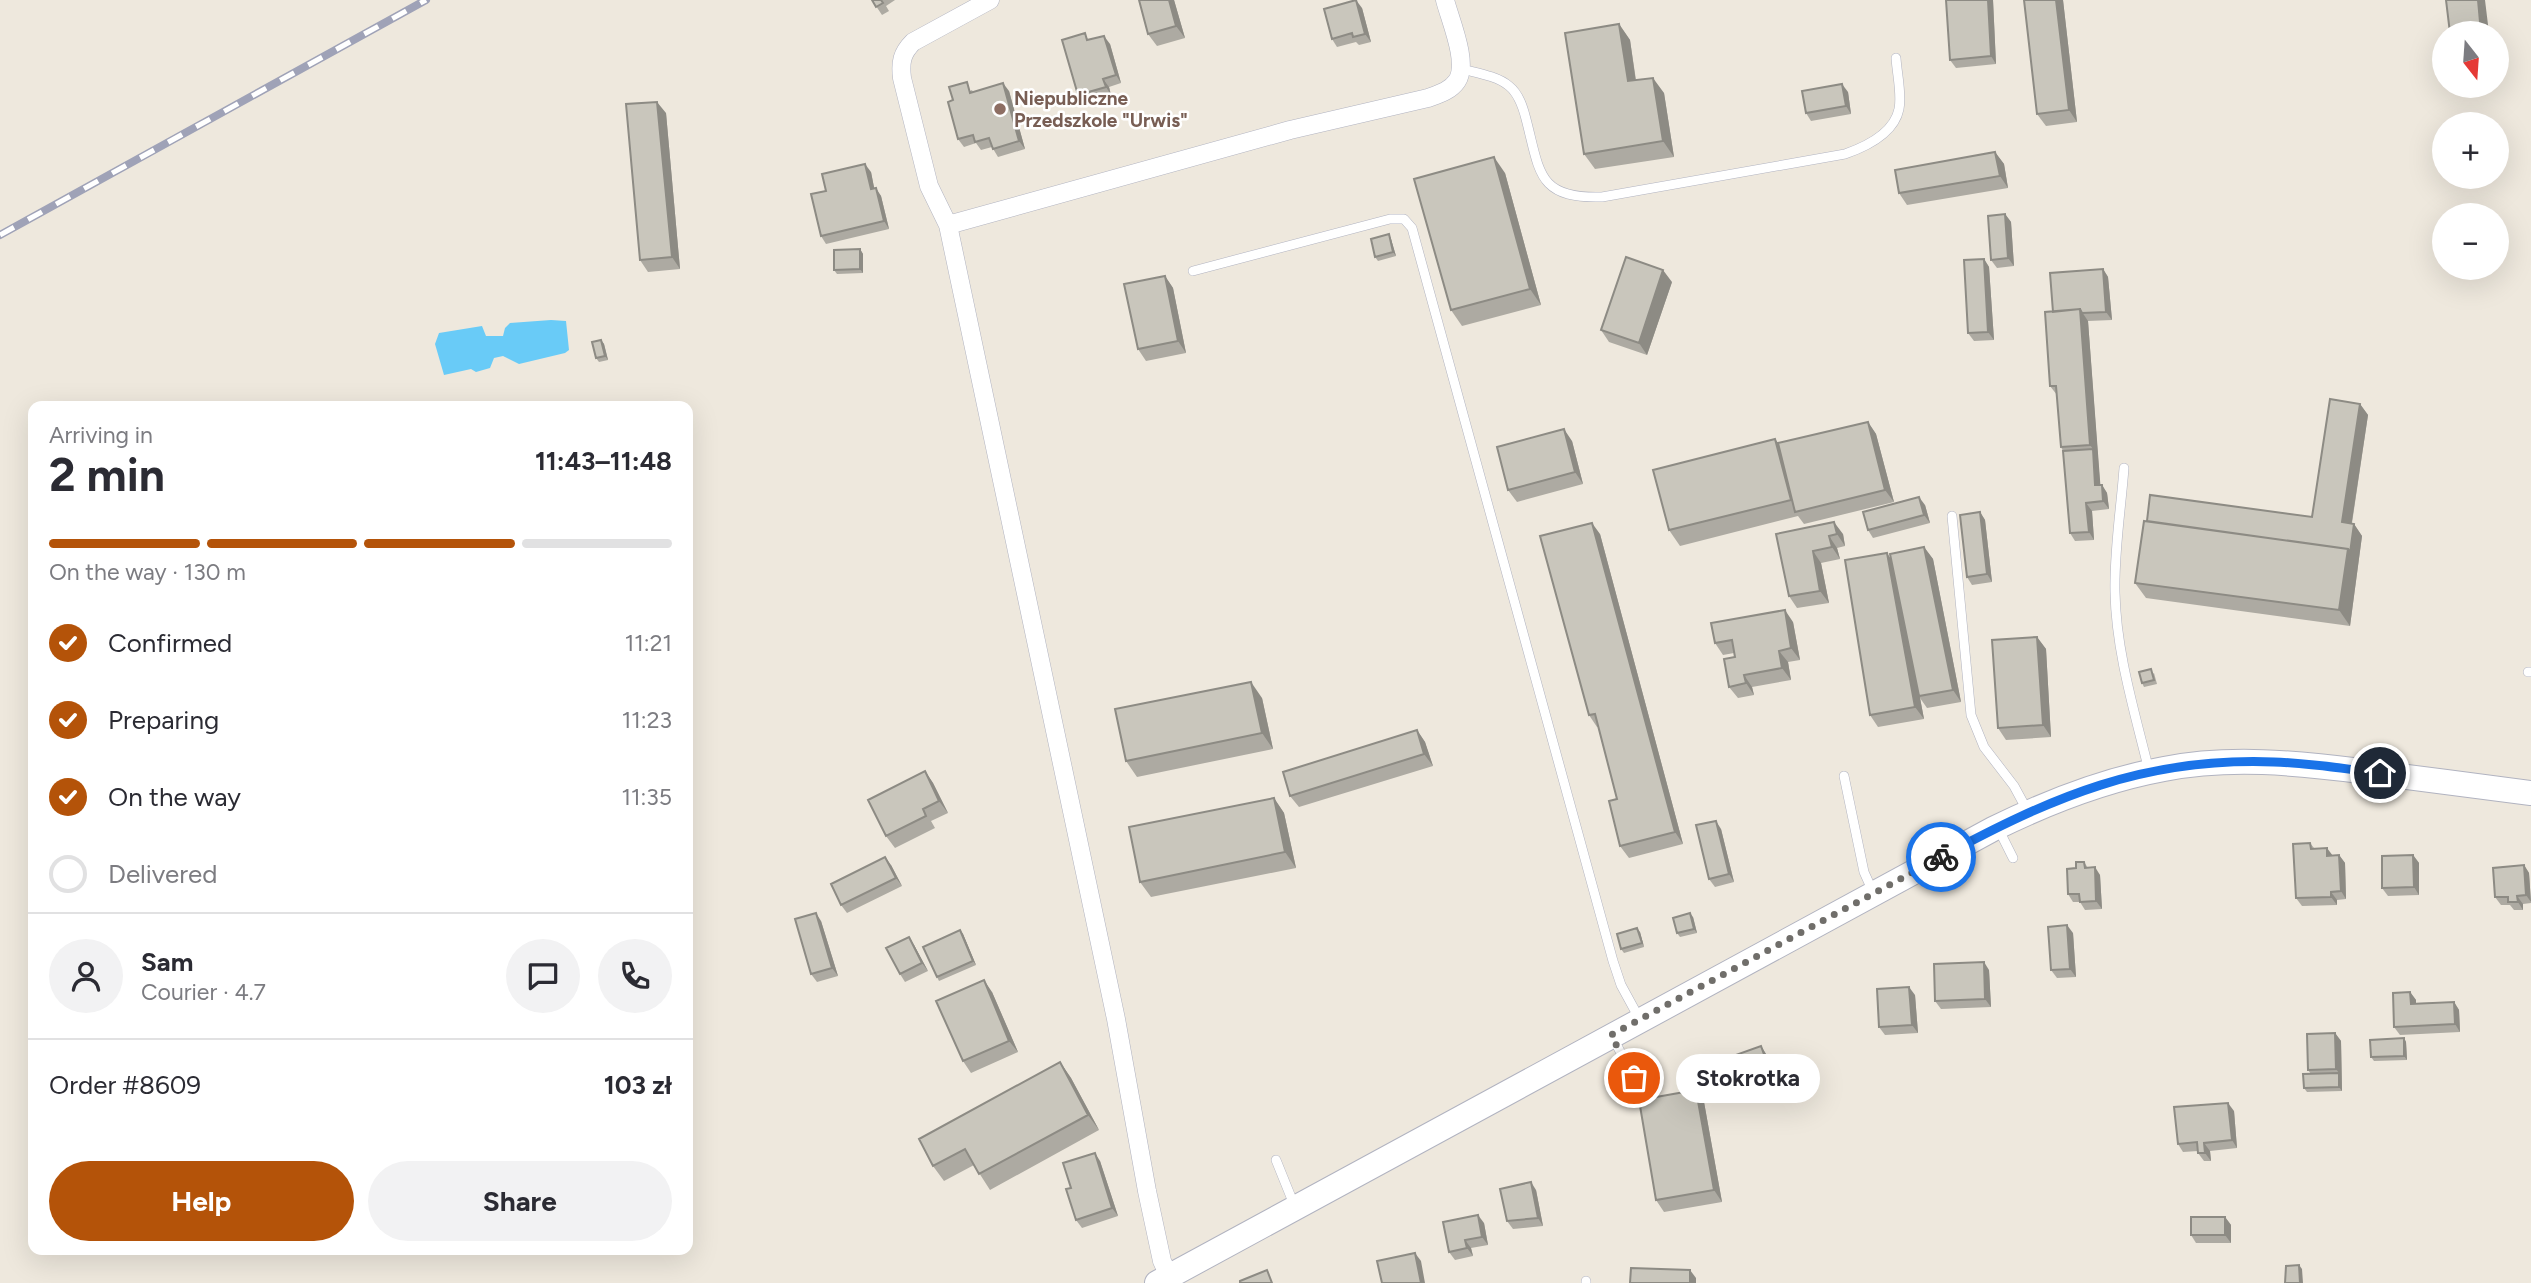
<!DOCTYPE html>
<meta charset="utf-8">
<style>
body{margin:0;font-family:Figtree,sans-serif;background:#f2f2f3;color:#2b2b33;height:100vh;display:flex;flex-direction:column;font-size:26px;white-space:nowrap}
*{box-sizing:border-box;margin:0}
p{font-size:23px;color:#7c7c81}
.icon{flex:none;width:38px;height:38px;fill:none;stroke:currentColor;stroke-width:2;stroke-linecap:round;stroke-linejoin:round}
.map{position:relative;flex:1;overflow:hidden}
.panel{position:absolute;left:28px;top:401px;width:665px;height:854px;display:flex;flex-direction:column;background:#fff;border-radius:14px;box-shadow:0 7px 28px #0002}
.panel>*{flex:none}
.needle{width:46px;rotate:163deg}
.tools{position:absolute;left:2432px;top:21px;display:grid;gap:14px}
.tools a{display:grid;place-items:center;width:77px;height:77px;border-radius:50%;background:#fff;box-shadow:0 7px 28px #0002;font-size:35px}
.pin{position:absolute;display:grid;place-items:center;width:60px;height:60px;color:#fff;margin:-30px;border:4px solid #fff;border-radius:50%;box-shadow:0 2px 7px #0007}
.courier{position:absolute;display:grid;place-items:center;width:70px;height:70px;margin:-35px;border:5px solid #1a73e8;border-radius:50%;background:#fff;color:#222;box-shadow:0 2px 9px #0007}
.bubble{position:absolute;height:49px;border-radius:24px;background:#fff;box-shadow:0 7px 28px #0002;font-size:23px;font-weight:700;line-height:49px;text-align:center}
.headline em{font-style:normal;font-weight:700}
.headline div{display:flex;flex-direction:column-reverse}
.headline{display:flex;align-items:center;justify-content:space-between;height:119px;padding:0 21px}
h1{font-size:46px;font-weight:700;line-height:52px}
.bar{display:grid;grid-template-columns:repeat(4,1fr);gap:10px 7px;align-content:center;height:84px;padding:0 21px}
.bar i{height:9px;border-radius:5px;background:#e1e1e2}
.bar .current{background:#b45309}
.bar p{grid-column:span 4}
.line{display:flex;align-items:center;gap:18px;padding:0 21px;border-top:2px solid #e1e1e2}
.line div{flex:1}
.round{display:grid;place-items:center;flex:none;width:74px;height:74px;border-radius:37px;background:#f2f2f3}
ol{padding:0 21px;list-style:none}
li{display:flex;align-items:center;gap:21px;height:77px}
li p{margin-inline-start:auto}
li .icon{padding:7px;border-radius:50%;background:#b45309;color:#fff;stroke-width:4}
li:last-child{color:#7c7c81}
li i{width:38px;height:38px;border:4px solid #e1e1e2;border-radius:50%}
.primary-button{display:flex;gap:14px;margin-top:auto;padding:14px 21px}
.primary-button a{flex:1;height:80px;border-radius:42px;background:#b45309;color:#fff;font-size:28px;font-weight:700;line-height:80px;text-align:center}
.primary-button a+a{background:#f2f2f3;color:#2b2b33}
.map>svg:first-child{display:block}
.water{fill:#69cbf7}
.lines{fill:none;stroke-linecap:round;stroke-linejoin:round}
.lane-casing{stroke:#b1b3c0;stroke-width:10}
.street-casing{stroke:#b1b3c0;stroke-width:19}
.secondary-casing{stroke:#b1b3c0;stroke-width:26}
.lane{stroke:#fff;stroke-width:9}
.street{stroke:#fff;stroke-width:18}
.secondary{stroke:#fff;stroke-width:24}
.rail-casing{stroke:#9fa2b7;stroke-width:8}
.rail{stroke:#fff;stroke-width:5;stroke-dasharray:16;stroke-linecap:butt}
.wall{fill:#adaaa2}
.shaded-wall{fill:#8d8b84}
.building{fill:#c9c6bc;stroke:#8d8b84;stroke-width:2}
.done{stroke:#706e6a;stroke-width:7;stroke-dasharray:0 12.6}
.route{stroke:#1a73e8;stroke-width:9}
.education-dot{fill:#8d6e63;stroke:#fff;stroke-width:2.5}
.labels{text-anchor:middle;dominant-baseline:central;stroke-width:5;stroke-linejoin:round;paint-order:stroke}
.education-label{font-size:19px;font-weight:bold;fill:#785e54;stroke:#fff;text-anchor:start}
</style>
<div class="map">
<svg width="2531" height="1283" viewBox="0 0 2531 1283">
<rect width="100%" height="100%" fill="#eee8dd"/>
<path class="water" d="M551,320L566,321L569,350L565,353L519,364L503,356L494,358L490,368L476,372L471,369L444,375L435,344L439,333L482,326L486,336H503L505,328L510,323Z"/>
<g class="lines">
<g class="lane-casing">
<path id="lane" d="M1462,69C1477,73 1497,76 1509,86C1519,94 1523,107 1526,119C1540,172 1537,199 1602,197L1845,154C1865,147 1894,134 1899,109C1902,94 1897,74 1896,58
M1193,271L1390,219H1404L1412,228L1613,961L1621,985L1639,1018
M2124,468C2121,509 2114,551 2115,592C2116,652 2135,713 2149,771
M1952,516L1971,715L1984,747L2014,786L2027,810
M2528,672H2531
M1844,776L1864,872L1873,892
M1998,828L2013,858
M1612,1036L1634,1078
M1276,1160L1295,1207
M1586,1281V1283"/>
</g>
<g class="street-casing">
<path id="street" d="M948,225L929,186L902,78C900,62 902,53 913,42L990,0
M1169,1276L1162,1261L1147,1191L1116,1019L948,225L1290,130L1428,98C1439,94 1450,91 1457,81C1469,63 1450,20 1445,0"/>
</g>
<g class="secondary-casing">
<path id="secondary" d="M1157,1283L1993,829C2048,802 2104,780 2164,769C2230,756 2296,763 2361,771C2418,778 2474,786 2531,793"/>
</g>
<use href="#lane" class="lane"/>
<use href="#street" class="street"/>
<use href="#secondary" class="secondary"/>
<g class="rail-casing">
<path id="rail" d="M0,235L426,0"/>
</g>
<use href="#rail" class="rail"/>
</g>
<path class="wall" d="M872,0H895L886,6L889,11L882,15Z
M1139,0H1174L1185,38L1157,46L1148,34Z
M1993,0L1996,64L1956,68L1950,60Z
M2024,0H2063L2077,122L2046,126L2037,114Z
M1362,8L1371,42L1359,45L1356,42L1337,47L1332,39Z
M1619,24L1630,40L1636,80L1664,93L1674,157L1595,169L1584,154Z
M1090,40L1110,44L1121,83L1109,87L1111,95L1084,103L1078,95Z
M972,90L973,92L1009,91L1025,149L998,157L992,147L981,150L976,143L964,147L958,139L953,100Z
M1848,92L1851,114L1811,121L1806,113Z
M666,113L680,269L648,272L640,260Z
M1995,152L2004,164L2008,188L1907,205L1899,193Z
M871,172L874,188L881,196L889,229L826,244L821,236L826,191Z
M1505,173L1541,305L1462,326L1451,310Z
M2005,214L2011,222L2014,266L1997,268L1991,260Z
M1389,234L1391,239L1396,256L1378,261L1375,257Z
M860,249L863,254V273L837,274L834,270Z
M1984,259L1989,267L1994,340L1974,341L1968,333Z
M2103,269L2108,277L2112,320L2088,321L2100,485H2102L2107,493L2109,509L2092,511L2094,540L2075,541L2070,533L2063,451L2061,447L2057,395L2050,386L2053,312Z
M1165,276L1173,288L1186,353L1146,361L1138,349Z
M1672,282L1647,355L1609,342L1601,330Z
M601,340L604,344L608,360L599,362L596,358Z
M2360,404L2368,415L2352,523L2354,524L2362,536L2350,626L2146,598L2135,583L2312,517Z
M1868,422L1876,434L1894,502L1804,524L1798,516L1680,546L1669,530L1775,439L1778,443Z
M1572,441L1583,484L1517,502L1508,490Z
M1925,505L1930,523L1873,538L1868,530Z
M1980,512L1985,520L1992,582L1972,585L1967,577Z
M1600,534L1683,844L1629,858L1620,846L1617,799L1598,727H1597L1589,715Z
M1776,534H1843L1845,546L1837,548L1840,559L1821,563L1829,603L1797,608L1789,596Z
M1924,547L1933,559L1961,702L1927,708L1920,698L1924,719L1878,727L1870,715Z
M1793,622L1800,660L1788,662L1791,680L1752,687L1754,695L1738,698L1729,687L1735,657L1734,653L1723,655L1715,643Z
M2037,637L2046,649L2051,737L2006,740L1998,728Z
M2154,673L2157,684L2144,687L2142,683Z
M1262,698L1273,749L1137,777L1126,761Z
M1417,730L1425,742L1433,766L1299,807L1290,796Z
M925,771L933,783L948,813L931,821L935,828L895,848L886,836Z
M1274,798L1284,813L1296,868L1151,897L1140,882Z
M1721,829L1734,882L1715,887L1709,879Z
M2310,843L2314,848L2333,856L2339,855L2345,863L2346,899L2337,900V905L2302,906L2296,898Z
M2413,855L2419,863V895L2388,896L2382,888Z
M2084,862L2088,868L2100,875L2102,909L2085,910L2080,902H2073L2068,894L2076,868Z
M891,865L902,886L847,913L841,905Z
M2524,865L2529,873L2531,903L2523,904V910H2514L2510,905H2501L2495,897Z
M1693,917L1697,933L1680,937L1677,933Z
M821,921L838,976L817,982L811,974Z
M960,930L963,934L976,965L939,981L937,977Z
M1640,932L1644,947L1624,953L1621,949Z
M2073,933L2076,977L2057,978L2051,970Z
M914,945L928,971L905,982L900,974Z
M1989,970L1991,1007L1941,1009L1935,1001Z
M992,992L1018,1052L971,1073L963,1061Z
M2410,992L2416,1000V1003L2454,1002L2459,1010L2460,1032L2400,1035L2394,1027Z
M1915,995L1918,1033L1885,1035L1879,1027Z
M2335,1033L2341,1041L2342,1091L2307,1092L2304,1088L2311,1074L2308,1070Z
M2404,1038L2406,1042L2407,1060L2374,1061L2371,1057Z
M1761,1046L1766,1054L1779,1088L1748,1099L1743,1091Z
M1060,1062L1071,1078L1099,1130L990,1190L974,1165L944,1181L933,1166Z
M1696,1090L1704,1102L1722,1202L1664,1212L1656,1200Z
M2234,1111L2237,1148L2210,1151L2211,1161H2204L2198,1153V1151L2183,1152L2178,1144Z
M1100,1161L1118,1216L1082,1228L1076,1220L1071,1188Z
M1536,1190L1543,1226L1513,1229L1507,1221Z
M2225,1217L2231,1225V1243H2196L2191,1235Z
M1484,1223L1488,1245L1471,1248L1473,1256L1455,1260L1449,1252Z"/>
<path class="shaded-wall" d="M1169,0H1174L1185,38L1176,26Z
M1356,0L1362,8L1371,42L1365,34Z
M1988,0H1993L1996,64L1991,56Z
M2056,0H2063L2077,122L2069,110Z
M2478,0H2485L2489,33H2481Z
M1619,24L1630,40L1638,97L1628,81Z
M1104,36L1110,44L1121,83L1116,75Z
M1653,78L1664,93L1674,157L1663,141Z
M1103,79L1109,87L1111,95L1106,87Z
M1003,83L1009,91L1025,149L1019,141Z
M1842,84L1848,92L1851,114L1846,106Z
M657,102L666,113L680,269L672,257Z
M1995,152L2004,164L2008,188L2000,176Z
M1494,157L1505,173L1541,305L1530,289Z
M865,164L871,172L876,197L871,189Z
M876,188L881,196L889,229L884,221Z
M2005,214L2011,222L2014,266L2008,258Z
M1389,234L1391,239L1396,256L1393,252Z
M860,249L863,254V273L860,269Z
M1984,259L1989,267L1994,340L1988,332Z
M2103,269L2108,277L2112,320L2106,312Z
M1663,270L1672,282L1647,355L1639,343Z
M1165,276L1173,288L1186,353L1178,341Z
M2080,309L2088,321L2101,493L2095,485L2093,449L2090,445Z
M601,340L604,344L608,360L605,356Z
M2360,404L2368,415L2350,534L2342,522Z
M1868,422L1876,434L1894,502L1885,490Z
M1564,429L1572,441L1583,484L1575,472Z
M1775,439L1786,454L1799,512L1791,500Z
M2102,485L2107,493L2109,509L2103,501Z
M1919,497L1925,505L1930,523L1924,515Z
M2086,503L2092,511L2094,540L2089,532Z
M1980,512L1985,520L1992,582L1987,574Z
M1834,522L1843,534L1845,546L1837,534Z
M1592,523L1600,534L1683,844L1675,832Z
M2354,524L2362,536L2350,626L2339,610L2348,549Z
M1829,536L1837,548L1840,559L1832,547Z
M1924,547L1933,559L1961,702L1953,690Z
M1813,551L1821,563L1829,603L1820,591Z
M1887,553L1895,565L1924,719L1915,707Z
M1785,610L1793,622L1800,660L1791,648Z
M2037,637L2046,649L2051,737L2043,725Z
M1779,651L1788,662L1791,680L1782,668Z
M1744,675L1752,687L1754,695L1746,683Z
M1251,682L1262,698L1273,749L1262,733Z
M1417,730L1425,742L1433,766L1424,754Z
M925,771L933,783L948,813L939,801Z
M1274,798L1284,813L1296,868L1285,852Z
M1716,821L1721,829L1734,882L1729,874Z
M2327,848L2333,856H2327Z
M2339,855L2345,863L2346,899L2341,891Z
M2413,855L2419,863V895L2414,887Z
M885,857L891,865L902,886L896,878Z
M2524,865L2529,873L2531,902L2526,895Z
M2095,867L2100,875L2102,909L2096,901Z
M2331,892L2337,900V905L2331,897Z
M2517,896L2523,904V910L2518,902Z
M816,913L821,921L838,976L832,968Z
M1690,913L1693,917L1697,933L1694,929Z
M2067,925L2073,933L2076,977L2070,969Z
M1637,928L1640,932L1644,947L1642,943Z
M960,930L963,934L976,965L973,961Z
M909,937L914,945L928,971L922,963Z
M1984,962L1989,970L1991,1007L1985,999Z
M984,980L992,992L1018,1052L1009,1041Z
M1909,987L1915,995L1918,1033L1912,1025Z
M2410,992L2416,1000V1012L2411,1004Z
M2454,1002L2459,1010L2460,1032L2455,1024Z
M2335,1033L2341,1041L2342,1091L2339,1087V1073L2336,1069Z
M2404,1038L2406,1042L2407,1060L2404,1056Z
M1761,1046L1766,1054L1779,1088L1773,1080Z
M1060,1062L1071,1078L1099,1130L1088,1115Z
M1696,1090L1704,1102L1722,1202L1714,1190Z
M2228,1103L2234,1111L2237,1148L2232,1140Z
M2204,1143L2210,1151L2211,1161L2205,1153Z
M1095,1153L1100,1161L1118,1216L1112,1208Z
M1531,1182L1536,1190L1543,1226L1538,1218Z
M1478,1215L1484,1223L1488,1245L1482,1237Z
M2225,1217L2231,1225V1243L2225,1235Z
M1465,1240L1471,1248L1473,1256L1467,1248Z
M1415,1253L1421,1261L1425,1283H1421Z
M2299,1265L2302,1269L2303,1283H2300Z
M1690,1270L1696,1278V1283H1690Z"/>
<path class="building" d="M872,0H881L883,3L876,7Z
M1139,0H1169L1176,26L1148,34Z
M1356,0L1365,34L1353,37L1352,33L1332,39L1324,9Z
M1946,0H1988L1991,56L1950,60Z
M2024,0H2056L2069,110L2037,114Z
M2446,0H2478L2481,33H2450Z
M1619,24L1628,81L1653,78L1663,141L1584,154L1565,33Z
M1085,33L1087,40L1104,36L1116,75L1103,79L1106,87L1078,95L1062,40Z
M967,82L970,93L1003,83L1019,141L993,149L989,138L975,142L973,135L958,139L948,102L953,100L949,87Z
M1842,84L1846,106L1806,113L1802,91Z
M657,102L672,257L640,260L626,104Z
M1995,152L2000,176L1899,193L1895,170Z
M1494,157L1530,289L1451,310L1414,179Z
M865,164L871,189L876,188L884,221L821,236L811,194L826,191L822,174Z
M2005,214L2008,258L1991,260L1988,216Z
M1389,234L1393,252L1375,257L1371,239Z
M860,249V269L834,270V250Z
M1626,257L1663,270L1639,343L1601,330Z
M1984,259L1988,332L1968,333L1964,260Z
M2103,269L2106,312L2082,313L2080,309L2053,312L2050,273Z
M1165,276L1178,341L1138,349L1124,284Z
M2080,309L2090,445L2061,447L2056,386H2050L2045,312Z
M601,340L605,356L596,358L592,342Z
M2330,399L2360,404L2342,522L2354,524L2350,553L2348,549L2147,521L2150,495L2312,517Z
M1868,422L1885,490L1795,512L1778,443Z
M1564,429L1575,472L1508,490L1497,447Z
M1775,439L1791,500L1669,530L1653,470Z
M2093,449L2095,485H2102L2103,501L2086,503L2089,532L2070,533L2063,451Z
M1919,497L1924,515L1868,530L1863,512Z
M1980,512L1987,574L1967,577L1960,515Z
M2144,521L2348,549L2339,610L2135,583Z
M1834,522L1837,534L1829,536L1832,547L1813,551L1820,591L1789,596L1776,534Z
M1592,523L1675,832L1620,846L1609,801L1617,799L1595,714L1589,715L1540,536Z
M1924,547L1953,690L1919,696L1890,554Z
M1887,553L1915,707L1870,715L1845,560Z
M1785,610L1791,648L1779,651L1782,668L1744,675L1746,683L1729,687L1724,659L1735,657L1732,640L1715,643L1711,623Z
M2037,637L2043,725L1998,728L1992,640Z
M2151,669L2154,680L2142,683L2139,672Z
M1251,682L1262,733L1126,761L1115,709Z
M1417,730L1424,754L1290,796L1283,772Z
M925,771L939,801L923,809L926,816L886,836L868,800Z
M1274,798L1285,852L1140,882L1129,827Z
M1716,821L1729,874L1709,879L1696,825Z
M2310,843L2311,849L2327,848V856L2339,855L2341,891L2331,892V897L2296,898L2293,844Z
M2413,855L2414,887L2382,888V856Z
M885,857L896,878L841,905L831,884Z
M2076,862H2084L2085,868L2095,867L2096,901L2080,902L2079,894H2068L2067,869L2076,868Z
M2524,865L2526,895L2517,896L2518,902H2508V897H2495L2493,868Z
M816,913L832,968L811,974L795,919Z
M1690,913L1694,929L1677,933L1673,918Z
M2067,925L2070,969L2051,970L2048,927Z
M1637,928L1642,943L1621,949L1617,934Z
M960,930L973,961L937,977L923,947Z
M909,937L922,963L900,974L886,948Z
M1984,962L1985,999L1935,1001L1934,964Z
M984,980L1009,1041L963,1061L936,1001Z
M1909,987L1912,1025L1879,1027L1877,989Z
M2410,992L2411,1004L2454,1002L2455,1024L2394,1027L2393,993Z
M2335,1033L2336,1069L2308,1070L2307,1034Z
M2404,1038V1056L2371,1057L2370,1040Z
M1761,1046L1773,1080L1743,1091L1730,1057Z
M1060,1062L1088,1115L979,1174L965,1149L933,1166L919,1139Z
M2339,1073V1087L2304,1088L2303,1074Z
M1696,1090L1714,1190L1656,1200L1639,1100Z
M2228,1103L2232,1140L2204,1143L2205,1153H2198L2197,1142L2178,1144L2174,1107Z
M1095,1153L1112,1208L1076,1220L1066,1189L1071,1188L1063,1163Z
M1531,1182L1538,1218L1507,1221L1500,1189Z
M1478,1215L1482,1237L1465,1240L1467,1248L1449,1252L1443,1222Z
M2191,1217H2225V1235H2191Z
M1415,1253L1421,1283H1382L1377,1261Z
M2299,1265L2300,1283H2285L2286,1266Z
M1631,1268L1690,1270V1283H1630Z
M1267,1270L1272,1283H1240V1281Z"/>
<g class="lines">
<path class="done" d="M1634,1078L1611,1035L1941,857"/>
<path class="route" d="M1941,857C2052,797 2144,757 2274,762C2309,763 2345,769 2380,773"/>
</g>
<circle class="education-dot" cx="1000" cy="109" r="7"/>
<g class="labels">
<g class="education-label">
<text x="1014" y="98">Niepubliczne<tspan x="1014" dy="22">Przedszkole "Urwis"</tspan></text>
</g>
</g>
</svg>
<div class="tools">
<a><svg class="needle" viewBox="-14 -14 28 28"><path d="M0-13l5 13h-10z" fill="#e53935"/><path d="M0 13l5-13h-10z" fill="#7c7c81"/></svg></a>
<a>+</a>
<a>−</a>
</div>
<div class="pin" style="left:1634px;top:1078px;background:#ea580c"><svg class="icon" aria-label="bag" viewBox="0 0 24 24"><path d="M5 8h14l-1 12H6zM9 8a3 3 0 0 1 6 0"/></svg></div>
<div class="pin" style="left:2380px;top:773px;background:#1f2937"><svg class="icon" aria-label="home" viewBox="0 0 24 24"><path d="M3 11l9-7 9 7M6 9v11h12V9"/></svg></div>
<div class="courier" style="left:1941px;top:857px"><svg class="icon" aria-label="bike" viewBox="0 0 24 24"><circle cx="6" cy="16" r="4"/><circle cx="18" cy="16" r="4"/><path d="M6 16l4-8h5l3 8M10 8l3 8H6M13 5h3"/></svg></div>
<div class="bubble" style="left:1676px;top:1054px;width:144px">Stokrotka</div>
<section class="panel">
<div class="headline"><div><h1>2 min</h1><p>Arriving in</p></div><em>11:43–11:48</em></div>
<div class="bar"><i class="current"></i><i class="current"></i><i class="current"></i><i></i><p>On the way · 130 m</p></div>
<ol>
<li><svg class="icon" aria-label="check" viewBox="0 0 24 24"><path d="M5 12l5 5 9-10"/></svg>Confirmed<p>11:21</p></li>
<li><svg class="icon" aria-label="check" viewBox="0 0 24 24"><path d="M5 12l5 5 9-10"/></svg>Preparing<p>11:23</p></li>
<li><svg class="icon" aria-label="check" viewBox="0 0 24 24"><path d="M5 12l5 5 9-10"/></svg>On the way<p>11:35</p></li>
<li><i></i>Delivered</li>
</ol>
<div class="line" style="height:126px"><a class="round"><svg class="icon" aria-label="person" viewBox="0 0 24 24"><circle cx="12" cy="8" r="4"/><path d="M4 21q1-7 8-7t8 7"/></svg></a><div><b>Sam</b><p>Courier · 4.7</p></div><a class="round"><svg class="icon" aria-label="chat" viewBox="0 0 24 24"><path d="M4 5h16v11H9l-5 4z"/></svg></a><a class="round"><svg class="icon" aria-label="phone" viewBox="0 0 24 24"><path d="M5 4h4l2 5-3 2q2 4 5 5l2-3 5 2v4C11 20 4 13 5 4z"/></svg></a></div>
<div class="line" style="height:91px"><div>Order #8609</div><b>103 zł</b></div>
<div class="primary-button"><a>Help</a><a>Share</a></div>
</section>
</div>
